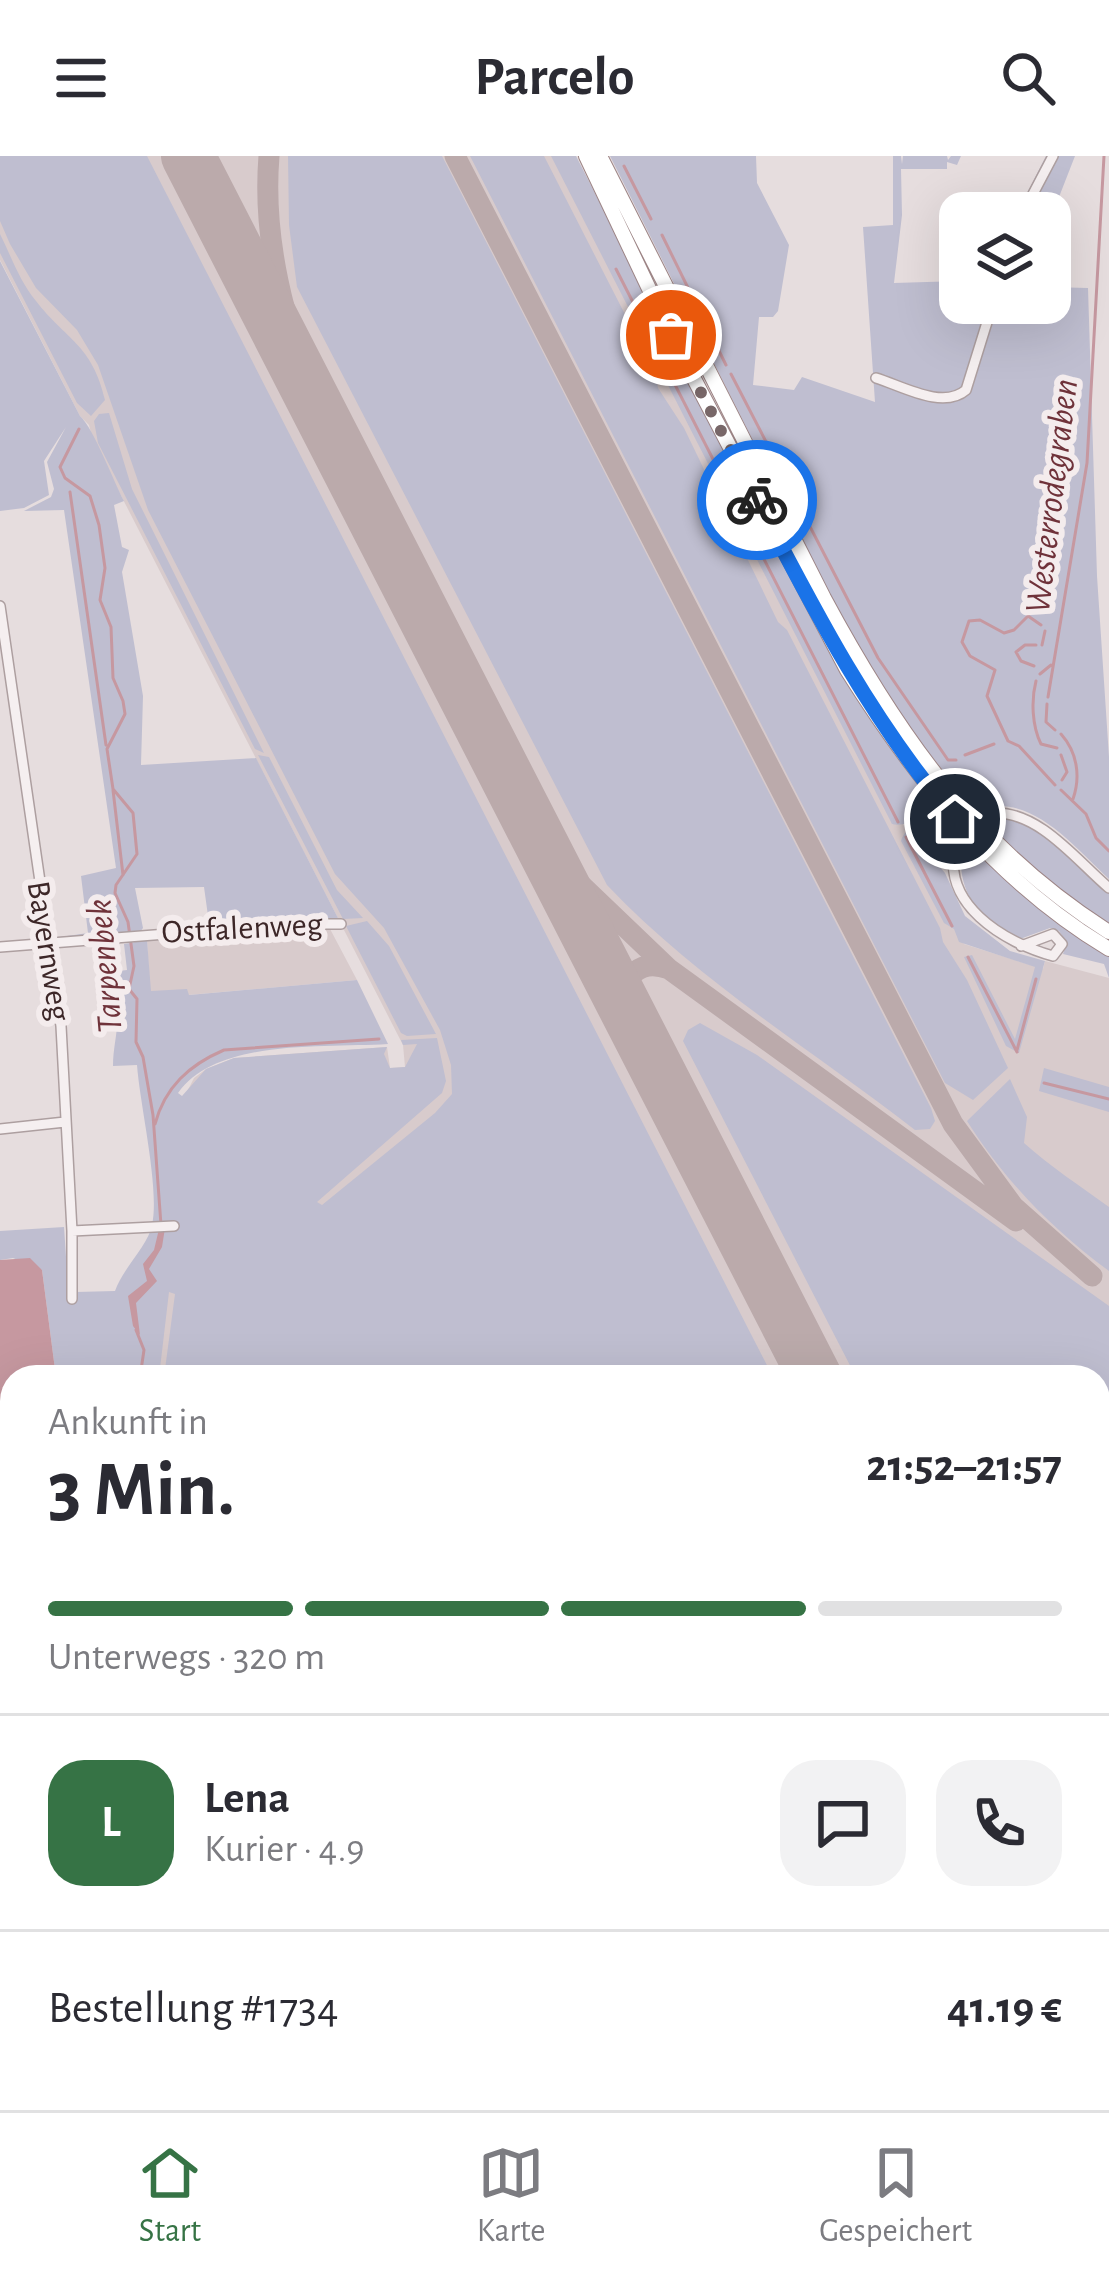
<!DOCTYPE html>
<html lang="de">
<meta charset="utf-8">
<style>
body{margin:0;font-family:"Alegreya Sans",sans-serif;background:#f2f2f3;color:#2b2b33;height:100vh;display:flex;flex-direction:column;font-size:45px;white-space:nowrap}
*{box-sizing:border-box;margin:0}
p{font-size:39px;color:#7c7c81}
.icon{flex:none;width:66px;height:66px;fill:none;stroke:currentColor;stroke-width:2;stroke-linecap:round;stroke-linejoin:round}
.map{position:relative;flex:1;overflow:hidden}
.details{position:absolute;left:0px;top:1209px;width:1110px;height:747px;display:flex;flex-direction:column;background:#fff;border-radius:36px 36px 0 0;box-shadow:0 12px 48px #0002}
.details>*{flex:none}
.tools{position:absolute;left:939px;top:36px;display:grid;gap:24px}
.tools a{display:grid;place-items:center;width:132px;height:132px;border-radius:24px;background:#fff;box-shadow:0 12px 48px #0002;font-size:60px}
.pin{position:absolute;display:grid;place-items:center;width:102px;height:102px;color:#fff;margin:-51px;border:6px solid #fff;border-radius:50%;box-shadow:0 3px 12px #0007}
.courier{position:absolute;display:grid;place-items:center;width:120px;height:120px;margin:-60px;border:9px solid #1a73e8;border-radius:50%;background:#fff;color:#222;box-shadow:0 3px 15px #0007}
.overview em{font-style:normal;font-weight:700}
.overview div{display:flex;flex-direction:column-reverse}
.overview{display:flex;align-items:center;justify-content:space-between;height:204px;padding:0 48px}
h1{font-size:78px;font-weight:700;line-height:90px}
.bar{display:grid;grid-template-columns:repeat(4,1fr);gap:18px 12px;align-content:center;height:144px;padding:0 48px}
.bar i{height:15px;border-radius:9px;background:#e1e1e2}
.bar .current{background:#367345}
.bar p{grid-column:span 4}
.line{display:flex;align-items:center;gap:30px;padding:0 48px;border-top:3px solid #e1e1e2}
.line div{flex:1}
.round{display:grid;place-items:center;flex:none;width:126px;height:126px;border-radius:36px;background:#f2f2f3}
header{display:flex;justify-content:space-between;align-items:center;height:156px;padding:0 48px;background:#fff;font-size:54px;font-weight:700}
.tab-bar{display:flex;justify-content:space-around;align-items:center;height:168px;border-top:3px solid #e1e1e2;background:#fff;font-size:33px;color:#7c7c81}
.tab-bar a{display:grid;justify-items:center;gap:6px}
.tab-bar .current{color:#367345}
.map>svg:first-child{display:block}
.built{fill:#d8cbcc}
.green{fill:#bfbed0}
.water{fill:#c698a0}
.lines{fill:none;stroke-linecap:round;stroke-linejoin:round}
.stream{stroke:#c698a0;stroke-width:3}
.taxiway{stroke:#bbaaab;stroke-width:21}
.runway{stroke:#bbaaab;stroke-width:54}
.minor-casing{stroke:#ad9fa0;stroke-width:12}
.highway-casing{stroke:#9d8586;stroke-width:16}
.minor{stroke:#f5eff0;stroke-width:9}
.highway{stroke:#fff;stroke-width:14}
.minor-bridge-casing{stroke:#ad9fa0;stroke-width:12;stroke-linecap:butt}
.minor-bridge{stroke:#f5eff0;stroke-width:9}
.done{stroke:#786768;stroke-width:12;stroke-dasharray:0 21.6}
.route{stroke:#1a73e8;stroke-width:15}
.labels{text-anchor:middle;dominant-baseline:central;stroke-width:12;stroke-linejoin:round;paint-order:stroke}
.street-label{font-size:33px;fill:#3d2728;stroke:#f4eced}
.water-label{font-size:36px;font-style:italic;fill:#6f323a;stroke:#f4eced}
</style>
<header><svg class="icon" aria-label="menu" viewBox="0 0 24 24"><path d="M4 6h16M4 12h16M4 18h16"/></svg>Parcelo<svg class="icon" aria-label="search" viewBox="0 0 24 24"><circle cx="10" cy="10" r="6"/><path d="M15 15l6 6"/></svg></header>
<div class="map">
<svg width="1109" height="1954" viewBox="0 0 1109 1954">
<rect width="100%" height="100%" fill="#e6ddde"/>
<path class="built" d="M0,0H563L964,788L1043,813L1045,805L1109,822V1954H39L40,1944H1098V1221H153L167,976L194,922L206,913L234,902L387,891L390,912L405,911L403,889L93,285L89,269L80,260L0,104Z
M329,771L357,824L188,839L150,836L147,784L263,775L264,779H269V775L285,774L294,784L298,774Z"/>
<path class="green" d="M0,0H147L773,1221H164L175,1138L169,1136L159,1221H56L42,1114L13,1102L0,1104V1075L64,1071L69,1145L76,1136L115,1135C123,1112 149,1088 152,1069C160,1033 140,950 137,909L113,910C113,889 119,874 117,853L105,842L103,828L111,816L127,814L124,788L147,784L151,835L187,833L189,839L357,824L388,888C325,892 217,882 178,937L182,940L206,913L234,902L387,891L384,898L390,912L405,911L417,888L403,889L401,884L437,882L446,925L442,937L317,1046L322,1049L435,957L452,938L451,909L440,874L384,772L335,718L148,354L98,209L77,174L36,132L10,88L0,65Z
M288,0H442L931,952L935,965L930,973L915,974C811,893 698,825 607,729L297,131L289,69Z
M470,0H544L656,219L658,232L684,272L778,466L787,474L940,772L943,786L967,824L1008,912L973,944L945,927Z
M551,0H576L828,492L879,576L931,647C924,659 907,672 892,668Z
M610,0H756L757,27L789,89L778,155L773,161H759L753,229L794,234L802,221L875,246L863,71L893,69V0H901L902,8L903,0H947L948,4L951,0H961L957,9L947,6V13H901L902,59L894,127L960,125V147H1050V131L1088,132L1097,420L1109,601V723C1073,690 1029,633 975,655L902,563L847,472Z
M1046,0H1075L1050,64V57H1017Z
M0,78C11,100 20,126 36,145C66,184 92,188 105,244L91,260L77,247L0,97Z
M0,105L80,260C94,273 113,324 124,345L114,349L122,391L129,394L122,416L143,540L141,609L256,602L340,766L298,762L209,767L204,731L135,732L143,772L140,776L60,784V781L88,777L81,720L116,712L64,354L24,355L51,341L54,333L47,306L66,271L44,305L49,339L24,352L0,355Z
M109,257L132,333L264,597L255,593L98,287L94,265L99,258Z
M258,599L269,601L337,734L363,762L343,763Z
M941,660L954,669L942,691L935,678L925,682V694L945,717L965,760L1010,795L1045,805L1019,897L1006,890L964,801L972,799L1015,883L1035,811L959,786L954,773L944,767L901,685C905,670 927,661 941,660Z
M996,662C1040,661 1079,711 1109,738V768L1062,736L986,668Z
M966,682L1109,799V822L1104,808L1063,798L1067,787L1059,775L1050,772L1020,783C977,770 949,722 966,682Z
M367,765L389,790L436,878L407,880L401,877L346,770Z
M700,867L757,899L1109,1150V1599L1098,1608V1221H856L683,885L688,874Z
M1044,912L1109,931V956L1039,935Z
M1010,923L1027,961L1024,987C1051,1011 1080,1030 1109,1051V1115C1051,1072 1006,1026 967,965Z
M12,1436V1610L0,1594V1452Z
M12,1652V1944H60L59,1954H0V1661Z
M1098,1850L1109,1871V1919L1098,1930Z
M65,1944H695L683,1954H64Z
M806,1944H992L989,1954H794Z"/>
<path class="water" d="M165,1072L162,1091L149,1113L157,1125L136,1147L140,1179L133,1170L128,1140L147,1125L143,1108L154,1094L159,1073Z
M30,1102L42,1114L56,1221H12V1436L0,1452V1104Z"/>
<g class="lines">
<path class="stream" d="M624,10L651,63
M662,79L726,209
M616,113L898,666
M731,218L878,502L948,604H956
M79,273L60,311L65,322L90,340L99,369L105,412L100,444L111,471L113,522L123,545L125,558L107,593L113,633L133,657L137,698L116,729L115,737L128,766L134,810L129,833L137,843L136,886L143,901L153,959L161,1069
M70,336L106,589
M1041,469L1028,460L1014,474L1004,477L980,464L969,465L962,486L970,500L995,514L987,540L1008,585L1019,590L1055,629
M1042,489L1045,475
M1034,510L1021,505L1016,496L1025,489H1036
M1040,518L1051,509
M1036,525C1031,544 1032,570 1041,588L1057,592
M1048,541L1087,307L1104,0
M1047,548L1046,566L1055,574
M1061,578C1077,596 1081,620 1073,643
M965,599L994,588
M1061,599L1067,616L1062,624
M113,634L123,719
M1061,634L1086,658L1096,682L1109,695
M906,681L952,770
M968,801L1017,896
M1017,894L1036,823
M1044,927L1109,943
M155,968C165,931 189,909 224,894L379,883
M136,1174L144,1194L140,1221
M24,1954L27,1944"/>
<path class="taxiway" d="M269,0C262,86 285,167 315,247
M455,0L953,968L1013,1050L1092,1120
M505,616L577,725L669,813L1016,1065
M624,849C622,820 640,802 669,813
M1098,1680L1109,1686
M1098,1713L1109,1711
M1005,1954L1007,1944
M1101,1954L1109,1948"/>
<path class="runway" d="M188,0L815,1221
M1098,1657L1109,1648
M1098,1773L1109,1794
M741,1954L753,1944"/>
<g class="minor-casing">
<path id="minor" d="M1023,57L1053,0
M876,222C902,230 943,254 966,234L993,147
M0,450L61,870L72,1075V1143
M995,657C1040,656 1077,705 1109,732
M957,686C937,747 1005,787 1053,800L1062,788L1053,778L1021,790
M0,791L295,768H341
M0,973L65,966
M72,1075L174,1070"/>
</g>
<g class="highway-casing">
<path id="highway" d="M586,0L671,179L847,514C916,624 996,725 1109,793
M600,0L824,442C897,578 976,692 1109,776"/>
</g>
<use href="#minor" class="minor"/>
<use href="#highway" class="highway"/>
<g class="minor-bridge-casing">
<path id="minor-bridge" d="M957,686L971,666L995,657"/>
</g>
<use href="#minor-bridge" class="minor-bridge"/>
</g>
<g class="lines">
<path class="done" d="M671,179L757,344"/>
<path class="route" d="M757,344C815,456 872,566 955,663"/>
</g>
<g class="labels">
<g class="street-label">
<text transform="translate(242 773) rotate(-3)">Ostfalenweg</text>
<text transform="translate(48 795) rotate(81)">Bayernweg</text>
</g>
<g class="water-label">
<text transform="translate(1052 340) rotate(-83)">Westerrodegraben</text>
<text transform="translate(105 810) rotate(-95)">Tarpenbek</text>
</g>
</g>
</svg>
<div class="tools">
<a><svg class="icon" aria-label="layers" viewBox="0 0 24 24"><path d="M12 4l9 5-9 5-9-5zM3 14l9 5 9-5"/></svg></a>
</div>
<div class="pin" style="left:671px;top:179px;background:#ea580c"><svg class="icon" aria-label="bag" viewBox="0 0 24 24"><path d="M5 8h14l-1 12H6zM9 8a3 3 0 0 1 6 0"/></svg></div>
<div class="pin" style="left:955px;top:663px;background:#1f2937"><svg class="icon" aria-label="home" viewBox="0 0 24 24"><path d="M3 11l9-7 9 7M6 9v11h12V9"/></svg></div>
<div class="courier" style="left:757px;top:344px"><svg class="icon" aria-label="bike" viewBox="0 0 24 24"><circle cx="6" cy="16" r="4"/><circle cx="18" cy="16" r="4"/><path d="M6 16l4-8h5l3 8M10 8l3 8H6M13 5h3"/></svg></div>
<section class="details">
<div class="overview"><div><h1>3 Min.</h1><p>Ankunft in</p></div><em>21:52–21:57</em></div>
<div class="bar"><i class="current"></i><i class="current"></i><i class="current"></i><i></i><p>Unterwegs · 320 m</p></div>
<div class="line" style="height:216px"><b class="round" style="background:#367345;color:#fff">L</b><div><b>Lena</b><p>Kurier · 4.9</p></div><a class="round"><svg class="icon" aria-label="chat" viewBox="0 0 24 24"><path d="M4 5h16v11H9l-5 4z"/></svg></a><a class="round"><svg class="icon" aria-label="phone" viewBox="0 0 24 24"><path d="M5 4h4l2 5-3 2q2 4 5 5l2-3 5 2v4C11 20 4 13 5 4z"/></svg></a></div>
<div class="line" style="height:156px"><div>Bestellung #1734</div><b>41.19 €</b></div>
</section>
</div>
<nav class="tab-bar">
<a class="current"><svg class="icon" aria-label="home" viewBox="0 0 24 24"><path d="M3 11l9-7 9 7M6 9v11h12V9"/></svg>Start</a>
<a><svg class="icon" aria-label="map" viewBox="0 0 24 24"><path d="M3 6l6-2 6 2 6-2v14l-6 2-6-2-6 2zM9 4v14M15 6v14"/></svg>Karte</a>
<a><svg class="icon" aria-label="saved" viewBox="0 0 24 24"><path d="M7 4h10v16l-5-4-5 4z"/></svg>Gespeichert</a>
</nav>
